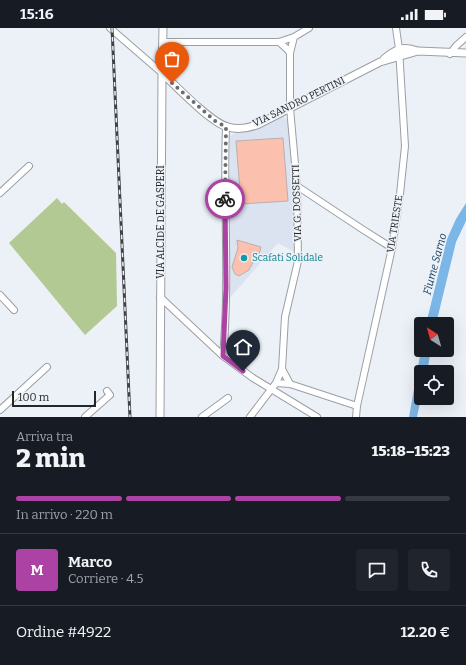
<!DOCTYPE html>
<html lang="it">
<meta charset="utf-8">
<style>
body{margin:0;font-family:Bitter,serif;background:#20242c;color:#f1f3f6;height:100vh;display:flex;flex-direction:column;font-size:15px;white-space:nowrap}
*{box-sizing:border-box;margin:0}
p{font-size:13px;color:#9ea1a6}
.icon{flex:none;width:22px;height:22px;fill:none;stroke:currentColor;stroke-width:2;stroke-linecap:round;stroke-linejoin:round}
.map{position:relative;height:389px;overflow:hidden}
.drawer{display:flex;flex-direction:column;background:#171b24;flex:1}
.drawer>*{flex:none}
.needle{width:26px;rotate:323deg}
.buttons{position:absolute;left:414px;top:289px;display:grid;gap:8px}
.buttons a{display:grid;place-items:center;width:40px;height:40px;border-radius:4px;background:#171b24;box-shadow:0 4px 16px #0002;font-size:20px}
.scale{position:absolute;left:12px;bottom:10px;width:84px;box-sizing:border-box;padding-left:4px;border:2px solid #242628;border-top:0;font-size:11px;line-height:14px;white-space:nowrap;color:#242628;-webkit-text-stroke:3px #ecf1f8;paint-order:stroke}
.pin{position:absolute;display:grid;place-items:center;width:34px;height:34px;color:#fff;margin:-41px -17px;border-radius:50% 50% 50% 0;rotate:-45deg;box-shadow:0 0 4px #0007}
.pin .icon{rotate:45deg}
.courier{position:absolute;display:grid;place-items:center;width:40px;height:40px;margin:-20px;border:3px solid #ac43a4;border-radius:50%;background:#fff;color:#222;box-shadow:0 1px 5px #0007}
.headline em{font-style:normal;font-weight:800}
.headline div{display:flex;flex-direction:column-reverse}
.headline{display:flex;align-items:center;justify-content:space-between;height:68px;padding:0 16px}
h1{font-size:26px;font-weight:800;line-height:30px}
.bar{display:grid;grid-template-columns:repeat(4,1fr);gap:6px 4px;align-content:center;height:48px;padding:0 16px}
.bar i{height:5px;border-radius:3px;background:#363941}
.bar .active{background:#ac43a4}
.bar p{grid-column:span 4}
.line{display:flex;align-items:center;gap:10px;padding:0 16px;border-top:1px solid #363941}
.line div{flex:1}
.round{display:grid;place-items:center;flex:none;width:42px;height:42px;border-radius:4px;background:#20242c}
.status{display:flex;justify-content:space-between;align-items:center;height:28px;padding:0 20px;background:#171b24;direction:ltr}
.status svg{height:11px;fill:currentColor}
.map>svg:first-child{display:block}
.built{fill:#dbe3f0}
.green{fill:#b2c993}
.water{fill:#7cb6e6}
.building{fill:#fcc1ae;stroke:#b8b0ad}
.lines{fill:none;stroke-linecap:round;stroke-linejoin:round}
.minor-casing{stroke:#9b9fa5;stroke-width:8}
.major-casing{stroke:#9b9fa5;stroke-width:9}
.minor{stroke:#fff;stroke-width:6}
.major{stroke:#fff;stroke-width:7}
.rail-casing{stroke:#3f4244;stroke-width:3}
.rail{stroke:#ecf1f8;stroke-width:1.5;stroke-dasharray:4.5;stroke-linecap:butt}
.done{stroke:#6a6d71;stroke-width:4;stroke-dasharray:0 7.2}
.route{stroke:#ac43a4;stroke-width:5}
.culture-dot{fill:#0f9aa8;stroke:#ecf1f8;stroke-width:1.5}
.labels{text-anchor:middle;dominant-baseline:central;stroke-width:3;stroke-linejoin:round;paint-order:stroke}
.street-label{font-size:10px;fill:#242628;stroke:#ecf1f8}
.culture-label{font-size:10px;fill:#0d838f;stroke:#ecf1f8;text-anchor:start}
.water-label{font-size:11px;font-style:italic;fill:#0b3958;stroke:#ecf1f8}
</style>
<div class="status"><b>15:16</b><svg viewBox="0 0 49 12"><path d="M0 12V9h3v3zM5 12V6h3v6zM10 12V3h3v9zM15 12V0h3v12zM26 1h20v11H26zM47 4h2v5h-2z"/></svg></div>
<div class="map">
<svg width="466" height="389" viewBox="0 0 466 389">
<rect width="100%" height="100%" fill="#ecf1f8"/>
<path class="built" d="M283,88L287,92L289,102L295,176L296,225L278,215L228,272L230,108L235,105L252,102Z"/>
<path class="green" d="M57,170L62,176L64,174L116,225L117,278L85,307L9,215Z"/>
<path class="water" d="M466,175V193L456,214L436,296H426L447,211L456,191Z
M421,322H431L427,344H421V370L417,389H409Z"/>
<path class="building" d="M283,110L288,173L241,176L236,113Z
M237,212L261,219L259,226H257L249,242L239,248L235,246L232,239L238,220Z"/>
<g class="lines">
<g class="minor-casing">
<path id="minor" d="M110,0L162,45
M163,14H279L294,9L309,0
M279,14L287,21L290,25
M450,26L456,18L466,9
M297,158L362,201L392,220
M0,165L29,138
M0,267L14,282
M160,269L223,328L253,350L317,389
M223,328C230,252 223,175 226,99
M282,341L290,356
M276,355L290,356L357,378
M0,382L47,339
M85,389L110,367L107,363
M202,389L228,370
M250,389L276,355L282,341L285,289L298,233L297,158L290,80V25L294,9
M356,389L357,378L392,220L400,166L405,118L399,21L396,0"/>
</g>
<g class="major-casing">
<path id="major" d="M384,31C395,22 403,17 417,23
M162,45C176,58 211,95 228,99C238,102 249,100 259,96L380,34L418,23L466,25
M160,389L162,45L163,0"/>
</g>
<use href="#minor" class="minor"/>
<use href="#major" class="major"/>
<g class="rail-casing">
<path id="rail" d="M112,0L130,389"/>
</g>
<use href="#rail" class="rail"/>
</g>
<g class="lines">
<path class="done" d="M172,55L215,93L226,99L225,171"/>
<path class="route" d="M225,171L226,260L223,328L243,343"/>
</g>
<circle class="culture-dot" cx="244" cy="230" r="4"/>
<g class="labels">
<g class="street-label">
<text transform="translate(299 74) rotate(-26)">VIA SANDRO PERTINI</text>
<text transform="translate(297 175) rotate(-92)">VIA G. DOSSETTI</text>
<text transform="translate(161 194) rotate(-90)">VIA ALCIDE DE GASPERI</text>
<text transform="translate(395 196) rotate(-81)">VIA TRIESTE</text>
</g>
<g class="culture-label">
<text x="252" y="230">Scafati Solidale</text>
</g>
<g class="water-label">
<text transform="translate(435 236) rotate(-75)">Fiume Sarno</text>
</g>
</g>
</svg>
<div class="buttons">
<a><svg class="needle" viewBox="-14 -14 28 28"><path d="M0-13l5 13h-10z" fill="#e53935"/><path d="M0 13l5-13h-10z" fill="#9ea1a6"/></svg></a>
<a><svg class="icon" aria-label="locate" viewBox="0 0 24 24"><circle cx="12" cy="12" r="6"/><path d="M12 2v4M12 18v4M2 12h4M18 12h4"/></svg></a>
</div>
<div class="scale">100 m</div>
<div class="pin" style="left:172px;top:55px;background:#ea580c"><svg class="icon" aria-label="bag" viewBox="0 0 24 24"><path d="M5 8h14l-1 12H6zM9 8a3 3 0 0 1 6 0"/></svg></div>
<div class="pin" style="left:243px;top:343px;background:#1f2937"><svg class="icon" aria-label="home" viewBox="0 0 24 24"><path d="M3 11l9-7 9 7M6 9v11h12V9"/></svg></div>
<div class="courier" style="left:225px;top:171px"><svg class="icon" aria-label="bike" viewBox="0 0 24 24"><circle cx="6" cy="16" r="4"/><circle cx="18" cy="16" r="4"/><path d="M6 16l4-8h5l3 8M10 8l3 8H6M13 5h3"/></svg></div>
</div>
<section class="drawer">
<div class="headline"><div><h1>2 min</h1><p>Arriva tra</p></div><em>15:18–15:23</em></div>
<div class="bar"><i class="active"></i><i class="active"></i><i class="active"></i><i></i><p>In arrivo · 220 m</p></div>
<div class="line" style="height:72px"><b class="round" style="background:#ac43a4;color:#fff">M</b><div><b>Marco</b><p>Corriere · 4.5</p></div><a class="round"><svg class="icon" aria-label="chat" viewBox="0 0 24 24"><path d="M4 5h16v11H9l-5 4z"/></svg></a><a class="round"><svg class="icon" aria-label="phone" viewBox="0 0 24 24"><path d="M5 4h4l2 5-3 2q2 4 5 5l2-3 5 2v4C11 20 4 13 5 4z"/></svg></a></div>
<div class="line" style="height:52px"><div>Ordine #4922</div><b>12.20 €</b></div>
</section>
